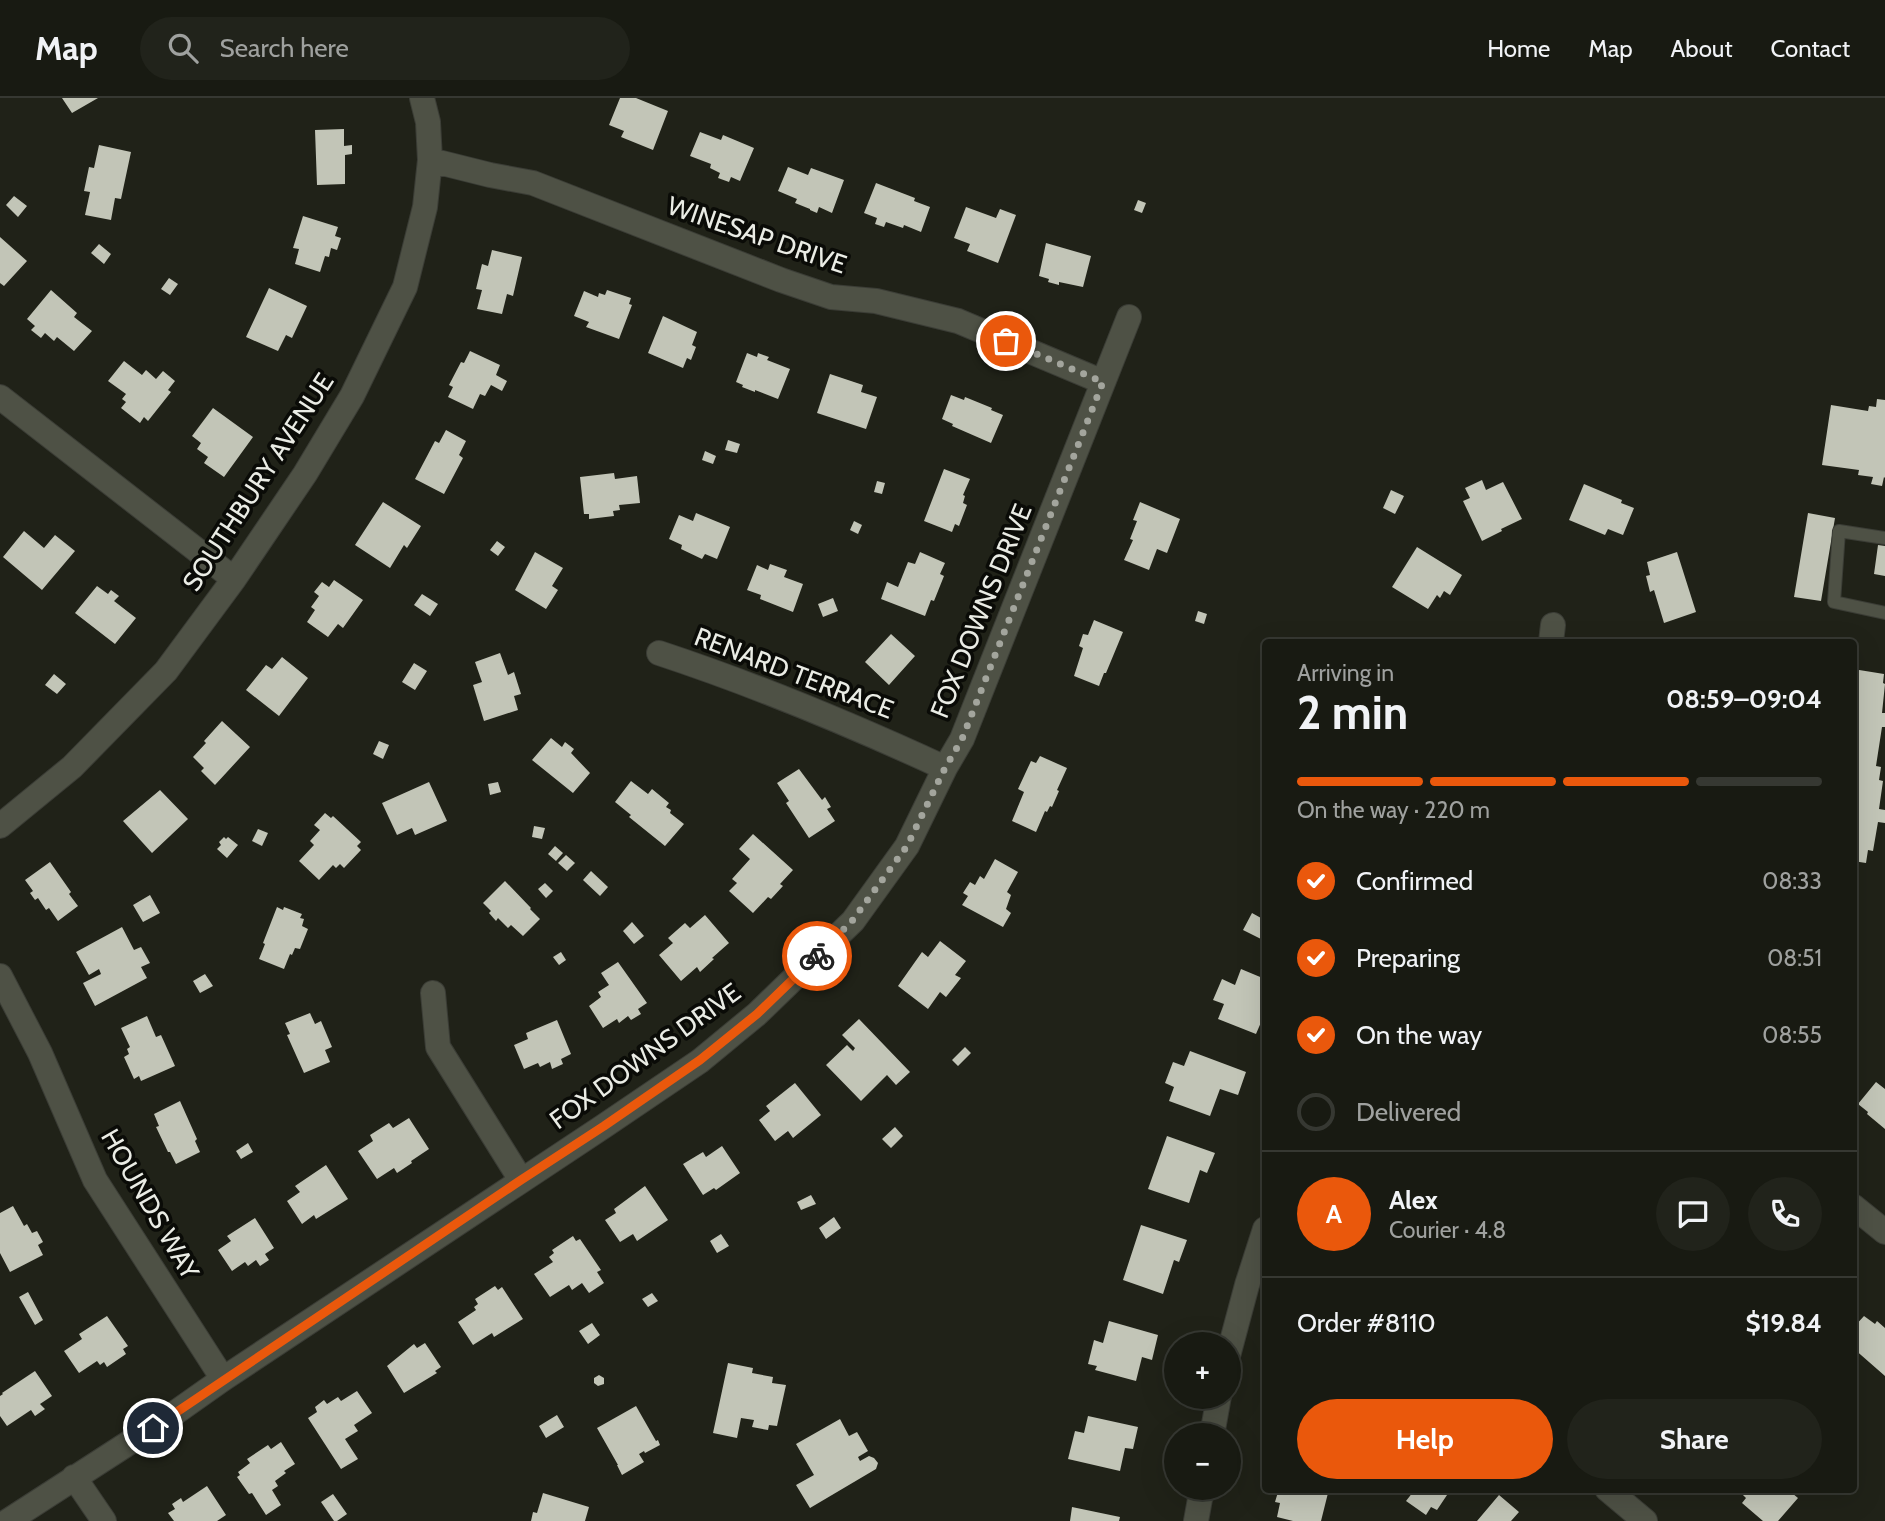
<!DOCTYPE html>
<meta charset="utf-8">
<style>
body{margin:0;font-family:Cabin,sans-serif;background:#21231b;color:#f1f3f6;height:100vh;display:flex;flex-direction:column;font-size:26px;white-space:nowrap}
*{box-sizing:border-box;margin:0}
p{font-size:23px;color:#9fa19f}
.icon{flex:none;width:38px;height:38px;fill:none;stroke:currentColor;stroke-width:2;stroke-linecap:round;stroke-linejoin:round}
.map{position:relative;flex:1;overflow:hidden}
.details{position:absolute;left:1262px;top:541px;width:595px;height:854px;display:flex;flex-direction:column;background:#181a12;border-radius:7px;box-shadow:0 7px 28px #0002,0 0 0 2px #363832}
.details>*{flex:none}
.tools{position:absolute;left:1164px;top:1234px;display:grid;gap:14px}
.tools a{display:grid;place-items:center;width:77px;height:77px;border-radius:50%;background:#181a12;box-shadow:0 7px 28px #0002,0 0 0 2px #363832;font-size:35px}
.pin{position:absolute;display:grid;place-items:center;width:60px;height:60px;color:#fff;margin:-30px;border:4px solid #fff;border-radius:50%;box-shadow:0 2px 7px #0007}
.courier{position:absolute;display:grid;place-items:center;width:70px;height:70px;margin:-35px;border:5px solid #ea580c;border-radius:50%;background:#fff;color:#222;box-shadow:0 2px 9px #0007}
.overview em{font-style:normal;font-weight:700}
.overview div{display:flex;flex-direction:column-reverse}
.overview{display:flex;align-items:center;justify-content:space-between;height:119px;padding:0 35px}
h1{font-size:46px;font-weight:700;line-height:52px}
.bar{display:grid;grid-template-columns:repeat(4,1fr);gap:10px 7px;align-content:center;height:84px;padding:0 35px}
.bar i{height:9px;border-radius:5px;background:#363832}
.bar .on{background:#ea580c}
.bar p{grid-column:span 4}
.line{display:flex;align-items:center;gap:18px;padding:0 35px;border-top:2px solid #363832}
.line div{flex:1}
.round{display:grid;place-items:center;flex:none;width:74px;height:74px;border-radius:37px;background:#21231b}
ol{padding:0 35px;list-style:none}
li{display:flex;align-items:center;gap:21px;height:77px}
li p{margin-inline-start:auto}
li .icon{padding:7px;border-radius:50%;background:#ea580c;color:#fff;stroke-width:4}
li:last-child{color:#9fa19f}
li i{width:38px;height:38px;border:4px solid #363832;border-radius:50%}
.primary-button{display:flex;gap:14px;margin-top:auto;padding:14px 35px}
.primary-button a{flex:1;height:80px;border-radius:42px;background:#ea580c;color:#fff;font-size:28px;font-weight:700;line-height:80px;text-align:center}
.primary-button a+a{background:#21231b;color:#f1f3f6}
header{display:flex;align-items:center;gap:42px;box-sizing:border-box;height:98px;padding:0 35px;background:#181a12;border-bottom:2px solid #363832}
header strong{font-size:33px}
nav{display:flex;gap:38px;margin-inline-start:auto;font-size:24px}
.search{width:490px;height:63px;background:#21231b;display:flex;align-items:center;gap:18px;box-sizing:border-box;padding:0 24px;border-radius:38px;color:#9fa19f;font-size:26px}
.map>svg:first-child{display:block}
.building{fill:#c2c5b7}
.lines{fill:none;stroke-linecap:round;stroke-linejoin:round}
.lane-casing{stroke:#3b3d36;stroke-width:14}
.street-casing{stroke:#3b3d36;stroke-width:26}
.lane{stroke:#4e5145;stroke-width:12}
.street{stroke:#4e5145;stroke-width:24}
.done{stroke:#a3a59d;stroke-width:7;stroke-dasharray:0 12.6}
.route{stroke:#ea580c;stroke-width:9}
.labels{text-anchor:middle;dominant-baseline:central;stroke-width:7;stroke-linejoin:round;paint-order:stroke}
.street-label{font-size:26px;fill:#eaece5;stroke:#0a0b07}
</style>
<header>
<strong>Map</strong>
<div class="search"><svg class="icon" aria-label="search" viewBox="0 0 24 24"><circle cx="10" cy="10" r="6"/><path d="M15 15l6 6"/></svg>Search here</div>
<nav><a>Home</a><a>Map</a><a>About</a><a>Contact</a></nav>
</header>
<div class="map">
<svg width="1885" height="1423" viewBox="0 0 1885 1423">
<rect width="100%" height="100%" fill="#202218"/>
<path class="building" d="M62,0H98L72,15Z
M620,0H636L668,13L653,52L621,39L624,33L609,27Z
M344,31V48L352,47V56L345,57V86L317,87L315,32Z
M700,34L721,42L723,37L754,50L740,83L731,79L729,84L718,80L720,75L710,70L711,66L690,58Z
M99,47L131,54L121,101L115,100L111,122L85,117L90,94L84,93L89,69L94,70Z
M788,69L808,77L811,70L844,82L832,115L819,109L817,115L810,112V111L795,105L797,101L778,93Z
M876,85L915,100L914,103L930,109L921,134L904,127L903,130L886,124L884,129L875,126L877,120L864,115Z
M14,98L27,108L18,119L6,107Z
M1138,102L1146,105L1142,115L1134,112Z
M966,109L996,120L1000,111L1016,117L998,165L967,153L970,146L954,140Z
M303,118L338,129L335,138L341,140L337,152L331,150L329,159L325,158L320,174L295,166L299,151L293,150Z
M0,139L27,163L4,188L0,185Z
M1046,145L1091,158L1083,189L1059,184V187L1048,184L1049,181L1039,178Z
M99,146L111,156L104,166L91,155Z
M492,152L522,159L513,198L507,196L502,216L477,211L482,192L476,191L482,166L488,168Z
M169,180L178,186L170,197L161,191Z
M269,190L307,208L292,240L286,237L278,253L246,239Z
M51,192L77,215L74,219L92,233L74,253L57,239L54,243L45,235L41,240L31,232L35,228L27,221Z
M607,192L631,200L629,206L632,207L619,241L586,229L589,224L574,218L584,193L598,199L599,195L605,197Z
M663,218L697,234L692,247L696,249L691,262L687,260L683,270L648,255Z
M470,253L500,267L496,277L507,283L502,293L491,287L485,298L480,296L473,311L448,299L453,289L449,287L461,264L464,265Z
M747,255L757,259L758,255L769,259L767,262L790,271L778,301L755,292V294L742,289L743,287L736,284Z
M124,263L142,277L146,272L156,281L163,273L175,283L168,292L171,294L148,323L144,319L140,325L121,310L126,304L122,301L126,296L108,283Z
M830,276L863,287L861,294L877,299L866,331L817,315Z
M951,297L964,302L965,299L992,310L991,312L1003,317L991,345L952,328L953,326L942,321Z
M1877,301L1885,302V380L1884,379L1882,388L1871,386L1873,379L1858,377L1859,372L1822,367L1831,307L1868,313L1869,308L1876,309Z
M213,310L253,339L224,379L204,365L208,359L197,351L201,345L192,338Z
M446,332L466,343L459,357L463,360L444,396L415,381L435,343L439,345Z
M728,342L740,346L737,355L725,352Z
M705,353L716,358L713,366L702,362Z
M944,371L970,381L963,397L965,398L963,405L967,407L959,428L955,426L952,434L924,423Z
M614,375L615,381L637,378L640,405L619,407L620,412L613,413L614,418L589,421V416H584L580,379Z
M1482,382L1486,392L1503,384L1522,421L1501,431L1502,433L1482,443L1463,403L1470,400L1465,390Z
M877,383L885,385L882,396L874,394Z
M1584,386L1622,402L1621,405L1634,410L1623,437L1608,431L1605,437L1569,422Z
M1391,392L1404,398L1395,416L1383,410Z
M383,404L421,428L407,450L404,447L390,470L355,447Z
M1140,404L1180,421L1167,455L1157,451L1149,472L1124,462L1133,442L1130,441L1137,423L1133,422Z
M696,415L730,429L717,461L705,456L702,461L681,451L682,447L669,441L679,417L693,423Z
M1808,415L1835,420L1821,503L1794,499Z
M854,423L862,427L858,436L850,432Z
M24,433L44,450L55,437L75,453L42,492L3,459Z
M497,443L505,449L498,458L490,452Z
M1878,447L1885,448V478L1874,476Z
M1417,449L1462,477L1450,497L1444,493L1440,500L1437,497L1428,511L1392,489Z
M535,454L563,470L552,488L558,492L546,511L515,492Z
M920,454L945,465L940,476L944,478L934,503L931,502L925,518L881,501L887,484L898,489L908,464L915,466Z
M1677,454L1696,514L1664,525L1654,492L1650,494L1646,478L1650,477L1647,464Z
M770,466L787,472L784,479L803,486L793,514L760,501L761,497L747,492L757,467L768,472Z
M334,482L363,502L343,530L338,526L328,539L307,524L315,512L311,509L319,498L314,494L322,484L329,489Z
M97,488L108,496L111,492L119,498L114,503L136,520L115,546L75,515Z
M422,496L438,506L430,518L414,507Z
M833,500L838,513L823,519L818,506Z
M1198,513L1207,516L1204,526L1195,523Z
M1094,522L1123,534L1106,575H1104L1099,588L1074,578L1083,550L1079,548L1083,536L1088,537Z
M891,536L915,558L889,587L865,564Z
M500,555L508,577L514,574L521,596L514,598L518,612L484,623L473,587L482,584L475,564Z
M282,559L308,580L279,618L246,592L266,567L272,571Z
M414,565L427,573L415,592L402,584Z
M1853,571L1884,576L1883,585L1885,586L1882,615H1885V629H1882L1876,668L1881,669L1879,682L1883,683L1879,711L1885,712V725L1878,724L1873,753L1868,752L1866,765L1853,763Z
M54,576L66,586L57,596L45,587Z
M222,623L250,649L215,687L201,673L204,670L193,659L206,645L204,643Z
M551,640L562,649L565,644L574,651L571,655L590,675L573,695L532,662Z
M379,643L389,647L383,661L373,656Z
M1040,658L1067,670L1057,692L1059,693L1052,709L1050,708L1047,714L1045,713L1036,734L1012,723L1024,694L1018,691L1031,663L1036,665Z
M799,671L822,702L825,699L831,709L827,711L835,723L809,740L786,705L789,703L777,685Z
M631,683L648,696L652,691L669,705L666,709L671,712L670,715L684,726L665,748L629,719L631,717L615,704Z
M429,684L447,723L415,737L412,730L397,737L382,705Z
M498,684L501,694L490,697L488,686Z
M160,692L188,721L152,755L123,723Z
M325,715L331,720L333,718L361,744L357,748L361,752L344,770L340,766L336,770L333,767L319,782L299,763L314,747L310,743L320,732L314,727Z
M534,728L545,730L542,741L532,739Z
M258,731L268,735L262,748L252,743Z
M753,736L793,772L780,786L783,788L771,801L768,799L753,815L729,793L737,785L732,781L750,761L739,751Z
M224,739L226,741L228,739L238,747L227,760L217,751L221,747L219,744Z
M555,748L563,755L556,763L548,756Z
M566,757L575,765L567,773L558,765Z
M995,761L1018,774L1007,794L1011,797L1006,811L1011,815L1003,829L962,807L968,798L963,795L970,784L975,787L980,778L984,781Z
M50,764L71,794L69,796L78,808L58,823L49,810L46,812L38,800L35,802L30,795L33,793L25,782Z
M591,773L608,789L600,798L583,782Z
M505,783L531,810L530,811L540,821L523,838L511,827L508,830L498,820L496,823L489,815L491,813L483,805Z
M545,785L553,793L546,800L538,791Z
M150,797L160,815L143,824L133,807Z
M277,809L283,812L284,809L302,816L300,820L304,821L302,828L308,831L300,851L295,850L292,857L290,856L284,871L259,861L265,846L263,845Z
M1265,811V843L1243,832L1252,815L1261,820Z
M705,817L729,845L712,860L714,861L700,874L697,869L681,883L659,857L673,845L668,840L685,825L690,830Z
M632,824L644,838L634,846L623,833Z
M122,829L134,852L141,849L150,865L141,869L147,880L95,908L83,885L101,876L99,871L89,877L76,854Z
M940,843L966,863L955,877L961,880L946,899L940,894L928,911L898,888L922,854L928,859Z
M561,854L566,862L559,867L553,859Z
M618,864L647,905L638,911L641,916L631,922L628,918L619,925L617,921L603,930L589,908L601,899L598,894L609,887L601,875Z
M1241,871L1265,881V915L1256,936L1218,921L1224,906L1213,902L1222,881L1235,887Z
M205,876L213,888L200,895L193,883Z
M310,915L315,926L321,923L332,949L325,952L330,964L304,975L287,937L290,936L285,925Z
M147,918L156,939L161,937L175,968L141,983L139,978L134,981L124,959L129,956L127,951L130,949L121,930Z
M859,921L910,974L896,987L887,977L861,1003L826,967L847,947L853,953L855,950L842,937Z
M557,922L571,956L561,961L563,966L552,971L550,964L540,969L538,965L524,971L514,947L528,941L526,935Z
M965,949L971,955L958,968L952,962Z
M1190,953L1246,974L1238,997L1220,991L1210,1018L1169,1003L1174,989L1165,985L1173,964L1184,968Z
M1876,984L1885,991V1031L1867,1016L1868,1014L1858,1006Z
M795,985L821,1017L793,1040L788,1033L775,1043L759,1022L770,1013L766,1008Z
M180,1003L197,1041L195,1043L200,1054L176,1066L170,1054H168L156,1029L159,1028L154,1016Z
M409,1020L429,1051L411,1063L412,1065L397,1075L394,1070L377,1081L358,1053L373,1043L370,1037L389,1025L393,1030Z
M895,1029L903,1038L891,1050L882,1041Z
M1167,1038L1215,1055L1207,1075L1200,1072L1189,1105L1148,1091Z
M248,1045L253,1054L241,1061L236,1053Z
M722,1048L740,1075L716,1092L714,1090L703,1097L683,1066L703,1054L706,1059Z
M326,1067L348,1101L316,1121L314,1117L302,1126L287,1103L300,1094L295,1088Z
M645,1088L668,1122L637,1143L633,1136L620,1144L605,1122L616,1115L614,1111Z
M811,1097L816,1106L801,1112L797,1104Z
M13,1108L24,1128L27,1126L32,1135L37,1133L43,1144L38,1147L43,1157L10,1174L0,1155V1115Z
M834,1119L841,1130L826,1141L819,1130Z
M255,1120L274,1150L265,1156L269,1162L260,1168L256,1162L248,1168L245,1164L232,1173L218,1152L231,1143L227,1138Z
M1141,1127L1187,1142L1179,1164L1174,1162L1163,1196L1123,1182Z
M721,1136L729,1148L717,1155L710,1143Z
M573,1138L576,1143L580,1141L601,1172L597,1174L604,1185L589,1195L582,1185L572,1192L569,1187L550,1199L534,1176L553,1164L549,1159L554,1155L552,1152Z
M495,1188L498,1192L502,1189L523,1221L494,1239L492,1235L473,1247L458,1224L476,1212L474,1209L478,1206L475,1201Z
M28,1194L43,1222L35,1227L19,1199Z
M652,1195L658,1203L648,1209L642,1201Z
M107,1218L128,1248L123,1251L126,1256L107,1269L104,1264L100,1267L97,1263L79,1275L64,1253L82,1241L79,1236Z
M1864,1218L1875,1226L1877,1223L1885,1230V1278L1853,1250L1856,1247L1853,1244V1230Z
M1109,1223L1158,1237L1152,1262L1142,1259L1136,1283L1095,1272L1097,1268L1088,1266L1094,1242L1103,1245Z
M592,1225L600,1237L588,1246L579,1233Z
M425,1245L441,1269L435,1273L437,1275L404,1295L387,1268L414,1246L417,1250Z
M728,1265L753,1270L752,1275L773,1279L772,1285L786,1287L777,1328L769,1327L768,1332L752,1329L754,1322L741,1320L737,1340L713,1335Z
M35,1273L52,1298L40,1306L45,1311L35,1318L31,1312L7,1328L0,1318V1298L3,1296L2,1295Z
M599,1277L604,1280V1286L598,1288L594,1285V1280Z
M357,1293L372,1315L354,1327L358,1333L345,1341L358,1361L341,1371L308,1320L317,1314L315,1309L324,1302L327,1306L338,1299L341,1303Z
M636,1308L656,1343L658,1342L660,1347L645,1355L644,1353L639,1356L644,1364L622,1377L617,1367H618L597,1330Z
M557,1317L564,1329L546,1340L539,1328Z
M1088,1318L1138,1329L1133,1351L1125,1350L1120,1373L1068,1361L1075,1333L1084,1335Z
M840,1321L849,1338L857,1334L868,1353L858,1359L860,1363L869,1358L874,1360L878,1365L876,1371L810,1410L796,1387L814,1377L796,1346Z
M281,1344L295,1366L284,1373L286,1375L275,1383L278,1388L272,1392L281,1407L266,1417L252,1395L249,1396L237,1379L240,1377L238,1374L250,1365L247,1361L268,1347L271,1351Z
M207,1388L226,1417L217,1423H174L168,1415L175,1411L172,1406L181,1400L183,1404Z
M1271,1391H1329L1321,1423H1293L1277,1419L1280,1405L1275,1404L1278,1394Z
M1408,1391H1451L1437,1412L1431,1409L1426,1417L1406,1403L1413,1394Z
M1737,1391H1787L1798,1400L1778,1423H1763L1742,1405L1746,1400Z
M543,1395L589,1409L585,1423H531L533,1414L537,1415Z
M333,1396L347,1416L337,1423H334L321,1404Z
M1499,1397L1519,1414L1511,1423H1477Z
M1072,1409L1120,1419L1119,1423H1070Z"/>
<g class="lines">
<g class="lane-casing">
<path id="lane" d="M1885,440L1839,433L1834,504L1885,515"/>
</g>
<g class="street-casing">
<path id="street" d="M430,62L490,77L533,85L781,182L831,199L876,203L958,223L1103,284
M0,299L234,481
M1551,544L1553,527
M659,555C756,587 852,627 945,670
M0,728L72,669L166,573L234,481L305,376L352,298L405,189L425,109L430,62L428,24L422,0
M0,878L40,955L95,1082L223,1281
M433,895L438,949L521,1082
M1853,1108L1885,1134
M1228,1258L1247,1187L1265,1131
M1212,1337L1219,1298
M74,1379L104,1423
M1607,1391L1645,1423
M8,1423L172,1317L223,1281L604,1028L700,963L757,916L853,823L907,748L945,670L962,641L1129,219
M1196,1423L1202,1390"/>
</g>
<use href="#lane" class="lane"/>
<use href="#street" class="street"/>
</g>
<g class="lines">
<path class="done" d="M817,858L852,823L907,748L945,670L962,641L1103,284L1006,243"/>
<path class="route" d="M153,1330L521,1082L604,1028L700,962L757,916L817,858"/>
</g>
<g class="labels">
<g class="street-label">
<text transform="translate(757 137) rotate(19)">WINESAP DRIVE</text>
<text transform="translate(258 384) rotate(-57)">SOUTHBURY AVENUE</text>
<text transform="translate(981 513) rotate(-68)">FOX DOWNS DRIVE</text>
<text transform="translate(794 575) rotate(21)">RENARD TERRACE</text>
<text transform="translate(645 958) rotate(-36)">FOX DOWNS DRIVE</text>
<text transform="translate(150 1106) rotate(60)">HOUNDS WAY</text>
</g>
</g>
</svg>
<div class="tools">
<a>+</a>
<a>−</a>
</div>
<div class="pin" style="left:1006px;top:243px;background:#ea580c"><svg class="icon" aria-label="bag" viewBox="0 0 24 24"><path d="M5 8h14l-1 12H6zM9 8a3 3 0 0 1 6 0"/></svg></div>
<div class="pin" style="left:153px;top:1330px;background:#1f2937"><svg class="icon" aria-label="home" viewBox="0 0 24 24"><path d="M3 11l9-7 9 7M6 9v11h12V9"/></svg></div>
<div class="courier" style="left:817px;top:858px"><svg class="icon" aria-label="bike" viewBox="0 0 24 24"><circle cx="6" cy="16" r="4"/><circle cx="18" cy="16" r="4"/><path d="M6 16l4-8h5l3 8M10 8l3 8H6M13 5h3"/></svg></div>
<section class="details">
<div class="overview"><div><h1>2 min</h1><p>Arriving in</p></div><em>08:59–09:04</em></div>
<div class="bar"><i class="on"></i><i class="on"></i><i class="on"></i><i></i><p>On the way · 220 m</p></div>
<ol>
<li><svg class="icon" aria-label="check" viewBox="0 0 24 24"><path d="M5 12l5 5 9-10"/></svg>Confirmed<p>08:33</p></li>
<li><svg class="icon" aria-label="check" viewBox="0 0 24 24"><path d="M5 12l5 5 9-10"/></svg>Preparing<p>08:51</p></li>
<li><svg class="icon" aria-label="check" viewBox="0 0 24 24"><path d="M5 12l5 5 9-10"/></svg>On the way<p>08:55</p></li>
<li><i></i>Delivered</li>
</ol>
<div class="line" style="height:126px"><b class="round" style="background:#ea580c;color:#fff">A</b><div><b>Alex</b><p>Courier · 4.8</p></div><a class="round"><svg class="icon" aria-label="chat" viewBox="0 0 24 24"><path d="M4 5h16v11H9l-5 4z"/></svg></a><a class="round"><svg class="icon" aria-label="phone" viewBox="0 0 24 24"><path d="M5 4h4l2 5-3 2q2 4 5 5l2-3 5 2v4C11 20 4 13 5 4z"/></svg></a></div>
<div class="line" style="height:91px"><div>Order #8110</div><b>$19.84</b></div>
<div class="primary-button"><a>Help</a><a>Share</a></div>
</section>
</div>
